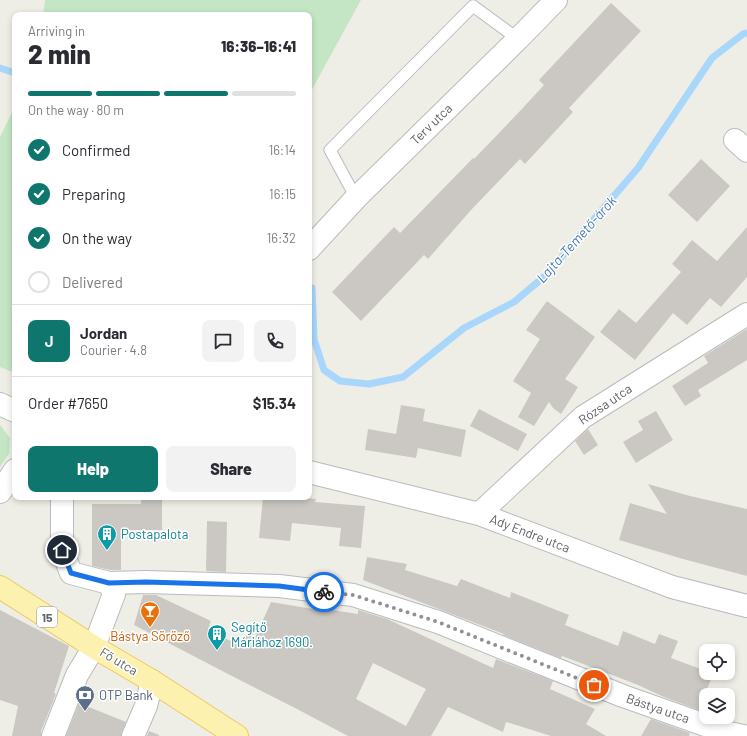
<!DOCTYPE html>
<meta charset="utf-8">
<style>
body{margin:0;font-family:Barlow,sans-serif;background:#f2f2f3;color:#2b2b33;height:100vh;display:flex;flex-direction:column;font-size:15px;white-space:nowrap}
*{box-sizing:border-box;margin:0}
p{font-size:13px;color:#7c7c81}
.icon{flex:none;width:22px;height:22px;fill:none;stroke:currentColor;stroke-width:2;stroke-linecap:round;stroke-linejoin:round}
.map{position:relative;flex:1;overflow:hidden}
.drawer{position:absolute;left:12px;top:12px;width:300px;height:488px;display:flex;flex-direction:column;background:#fff;border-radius:8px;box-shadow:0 2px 6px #0003}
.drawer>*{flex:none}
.tools{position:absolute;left:699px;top:644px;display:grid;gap:8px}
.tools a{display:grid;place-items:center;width:36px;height:36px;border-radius:8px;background:#fff;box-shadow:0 2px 6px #0003;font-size:20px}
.pin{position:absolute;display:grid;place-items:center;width:34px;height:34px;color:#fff;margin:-17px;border:2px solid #fff;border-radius:50%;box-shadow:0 1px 4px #0007}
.courier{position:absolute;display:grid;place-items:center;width:40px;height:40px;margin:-20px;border:3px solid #1a73e8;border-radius:50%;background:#fff;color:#222;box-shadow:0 1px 5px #0007}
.summary em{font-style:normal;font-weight:800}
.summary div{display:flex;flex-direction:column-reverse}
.summary{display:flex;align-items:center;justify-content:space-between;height:68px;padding:0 16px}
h1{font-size:26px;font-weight:800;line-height:30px}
.bar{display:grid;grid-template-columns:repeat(4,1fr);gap:6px 4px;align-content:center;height:48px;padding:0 16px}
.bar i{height:5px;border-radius:3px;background:#e1e1e2}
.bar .active{background:#0f766e}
.bar p{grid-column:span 4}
.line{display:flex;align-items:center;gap:10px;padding:0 16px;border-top:1px solid #e1e1e2}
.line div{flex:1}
.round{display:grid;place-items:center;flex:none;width:42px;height:42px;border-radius:8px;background:#f2f2f3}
ol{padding:0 16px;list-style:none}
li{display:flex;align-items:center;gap:12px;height:44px}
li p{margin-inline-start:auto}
li .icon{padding:4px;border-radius:50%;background:#0f766e;color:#fff;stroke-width:4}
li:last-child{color:#7c7c81}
li i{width:22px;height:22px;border:2px solid #e1e1e2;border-radius:50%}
.primary-button{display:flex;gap:8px;margin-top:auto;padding:8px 16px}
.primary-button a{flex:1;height:46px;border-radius:8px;background:#0f766e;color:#fff;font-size:16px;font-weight:800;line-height:46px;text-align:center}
.primary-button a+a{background:#f2f2f3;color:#2b2b33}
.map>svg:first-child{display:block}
.green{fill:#c4e6c4}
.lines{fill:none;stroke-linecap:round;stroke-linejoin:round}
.stream{stroke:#a9d7fc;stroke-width:7}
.building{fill:#cbc8c3;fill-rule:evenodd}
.lane-casing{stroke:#b8bbbf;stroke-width:13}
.street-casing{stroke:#b8bbbf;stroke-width:24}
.primary-casing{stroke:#edc961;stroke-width:24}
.lane{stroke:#fff;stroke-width:11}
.street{stroke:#fff;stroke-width:22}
.primary{stroke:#fcf1ae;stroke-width:22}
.done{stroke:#919293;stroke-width:4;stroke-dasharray:0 7.2}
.route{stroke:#1a73e8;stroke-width:5}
.labels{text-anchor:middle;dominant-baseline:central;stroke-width:3;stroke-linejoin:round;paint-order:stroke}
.shield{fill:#fff;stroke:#8e9094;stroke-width:1}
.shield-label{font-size:12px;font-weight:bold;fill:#5e6166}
.street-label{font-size:13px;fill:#5e6166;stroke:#fff}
.culture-label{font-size:13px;fill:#0d838f;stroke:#fff;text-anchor:start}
.food-label{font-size:13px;fill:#c56008;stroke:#fff}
.service-label{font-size:13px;fill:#4e5e75;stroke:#fff;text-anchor:start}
.water-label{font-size:14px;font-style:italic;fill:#4577ae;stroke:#fff}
</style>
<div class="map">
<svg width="747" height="736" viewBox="0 0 747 736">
<rect width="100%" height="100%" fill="#efeee6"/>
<path class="green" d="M45,0H361L309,95V15H43Z
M15,106V373L0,367V137Z
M0,425L10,438L9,454L0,467Z"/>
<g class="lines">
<path class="stream" d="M0,68L15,73
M312,288L314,339L324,370L340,381L369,384L403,377L464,328L514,302L546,275L638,168L712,58L743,34L747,33"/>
</g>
<path class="building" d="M611,3L641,31L569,108L573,112L525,164L520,159L472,209L428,259L424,255L361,321L332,292L394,227L400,233L473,158L474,159L520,111L544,85L539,80Z
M701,159L730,186L697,222L668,195Z
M747,227V277L721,307L710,298L687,325L673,313L635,360L600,332L619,309L636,323L681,272L672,264L692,240L717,261Z
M547,301L595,337L565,379L578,387L561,414L553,408L549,402L534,426L518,417L531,393L513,381L540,339L526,330Z
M747,329V360L698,390L701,396L685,406L672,386L708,363L704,356Z
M401,405L425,409L423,421L466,430L461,457L418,448L416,458L365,450L368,429L396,434Z
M479,409L527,434L518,451L470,426Z
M656,411L673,440L636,463L623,442L643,430L638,421Z
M588,429L598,445L584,455L575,441Z
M648,484L690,496L747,509V576L683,559L619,540L630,503L667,514Z
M141,497H162V530H121V570H110L92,566V504H141Z
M263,497H293L316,499L315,502L365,506L361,548L339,546L341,528L292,523L290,541L259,538Z
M207,521L227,522L226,572L206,571Z
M367,557L407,564L405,570L457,586L461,579L510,598L511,592L569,615L565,625L618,646L623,631L655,644L659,634L678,641L671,658L706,671V673L713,674L699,710L664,697L638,685L607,673L562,656L561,658L503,635L504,634L363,580Z
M143,595H156L211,621L208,629L240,646L247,634L255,638L271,602L319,610L320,608L358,614V610L387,619L493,668L496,659L553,681L550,689L595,709L586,724L606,736H551L506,722L503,732L448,707L431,736H348L297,709L226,673L134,625ZM373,663L426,689L406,726L356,699Z
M0,610L69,646L54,693L56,694L41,731V736H12L18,706L0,700Z
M79,703L126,722L122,731L121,736H66Z
M651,719L690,733L689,736H641Z
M149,731L159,735V736H147Z"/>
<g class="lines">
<g class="lane-casing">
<path id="lane" d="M356,198L330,150L473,6L518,39"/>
</g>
<g class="street-casing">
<path id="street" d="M735,140L747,151
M309,249L356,198L518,39L556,0
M0,404L15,411
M309,472L479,514L672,587L747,606
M0,492L15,470
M62,497V550L71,573L109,583L146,582L279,586L353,595L438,622L623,696L725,732L743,736
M479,514L583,417L747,314
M53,736L77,675L94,647L114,594L109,583
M133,736L146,706L152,681"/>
</g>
<g class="primary-casing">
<path id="primary" d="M0,587L94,647L152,681L237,736"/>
</g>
<use href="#lane" class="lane"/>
<use href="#street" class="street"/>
<use href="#primary" class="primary"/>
</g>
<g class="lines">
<path class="done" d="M324,592L353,595L438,622L594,685"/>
<path class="route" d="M62,550L71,573L109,583L146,582L279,586L324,592"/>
</g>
<defs>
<g id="building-pin" transform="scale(1)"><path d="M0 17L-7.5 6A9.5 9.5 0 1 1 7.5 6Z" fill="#0f9aa8" stroke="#fff"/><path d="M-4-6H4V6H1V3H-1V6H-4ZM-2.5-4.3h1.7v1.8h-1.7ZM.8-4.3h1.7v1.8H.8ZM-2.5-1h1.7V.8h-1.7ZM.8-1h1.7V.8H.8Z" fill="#fff"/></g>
<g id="bar-pin" transform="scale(1)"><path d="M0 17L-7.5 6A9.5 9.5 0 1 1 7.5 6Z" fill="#e8710a" stroke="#fff"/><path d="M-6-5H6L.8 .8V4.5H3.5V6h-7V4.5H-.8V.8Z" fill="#fff"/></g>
<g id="bank-pin" transform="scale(1)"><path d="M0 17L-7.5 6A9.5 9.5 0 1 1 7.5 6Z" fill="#5c6f8a" stroke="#fff"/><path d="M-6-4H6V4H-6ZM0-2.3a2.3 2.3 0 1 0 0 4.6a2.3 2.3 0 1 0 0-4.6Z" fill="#fff"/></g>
</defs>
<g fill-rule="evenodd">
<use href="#building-pin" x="107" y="534"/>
<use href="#bar-pin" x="150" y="611"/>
<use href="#building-pin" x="217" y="634"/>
<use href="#bank-pin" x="85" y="695"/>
</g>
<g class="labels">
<rect class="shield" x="37" y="607" width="20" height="20" rx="3"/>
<g class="shield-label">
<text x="47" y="617">15</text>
</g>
<g class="street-label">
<text transform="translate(431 124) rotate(-44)">Terv utca</text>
<text transform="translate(605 404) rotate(-34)">Rózsa utca</text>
<text transform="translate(530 533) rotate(21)">Ady Endre utca</text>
<text transform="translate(119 661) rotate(31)">Fő utca</text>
<text transform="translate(658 708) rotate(19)">Bástya utca</text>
</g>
<g class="culture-label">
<text x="121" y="534">Postapalota</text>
<text x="231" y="627">Segítő<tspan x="231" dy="15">Máriához 1690.</tspan></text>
</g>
<g class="food-label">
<text x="150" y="636">Bástya Söröző</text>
</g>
<g class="service-label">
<text x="99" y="695">OTP Bank</text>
</g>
<g class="water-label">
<text transform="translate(576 239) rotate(-48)">Lajta-Temető-árok</text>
</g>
</g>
</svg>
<div class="tools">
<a><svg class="icon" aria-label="locate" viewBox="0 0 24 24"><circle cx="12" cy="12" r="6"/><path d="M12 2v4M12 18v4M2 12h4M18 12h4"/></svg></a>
<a><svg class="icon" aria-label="layers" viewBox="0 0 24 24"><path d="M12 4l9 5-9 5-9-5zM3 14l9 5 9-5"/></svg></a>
</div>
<div class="pin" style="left:594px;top:685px;background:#ea580c"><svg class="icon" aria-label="bag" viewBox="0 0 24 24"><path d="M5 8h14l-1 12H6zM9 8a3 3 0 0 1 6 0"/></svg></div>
<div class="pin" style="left:62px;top:550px;background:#1f2937"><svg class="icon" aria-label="home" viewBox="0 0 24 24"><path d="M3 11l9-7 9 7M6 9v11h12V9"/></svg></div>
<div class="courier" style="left:324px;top:592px"><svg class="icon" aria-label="bike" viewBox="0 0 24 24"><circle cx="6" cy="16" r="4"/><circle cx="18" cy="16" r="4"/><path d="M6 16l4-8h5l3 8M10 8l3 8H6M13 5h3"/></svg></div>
<section class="drawer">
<div class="summary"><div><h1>2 min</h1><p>Arriving in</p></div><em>16:36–16:41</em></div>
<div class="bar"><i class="active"></i><i class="active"></i><i class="active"></i><i></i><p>On the way · 80 m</p></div>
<ol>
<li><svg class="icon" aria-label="check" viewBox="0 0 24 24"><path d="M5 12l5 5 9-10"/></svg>Confirmed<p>16:14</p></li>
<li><svg class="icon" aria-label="check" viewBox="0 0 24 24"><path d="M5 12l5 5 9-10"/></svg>Preparing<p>16:15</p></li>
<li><svg class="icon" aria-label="check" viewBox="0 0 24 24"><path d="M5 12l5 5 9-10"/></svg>On the way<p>16:32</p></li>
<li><i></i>Delivered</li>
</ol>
<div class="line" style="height:72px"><b class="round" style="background:#0f766e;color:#fff">J</b><div><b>Jordan</b><p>Courier · 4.8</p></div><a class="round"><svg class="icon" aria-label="chat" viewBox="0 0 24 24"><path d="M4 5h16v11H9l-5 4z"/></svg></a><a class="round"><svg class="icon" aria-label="phone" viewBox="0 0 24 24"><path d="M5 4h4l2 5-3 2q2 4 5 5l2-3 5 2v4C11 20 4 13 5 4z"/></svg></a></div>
<div class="line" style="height:52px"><div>Order #7650</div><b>$15.34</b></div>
<div class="primary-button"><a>Help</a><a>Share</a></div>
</section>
</div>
